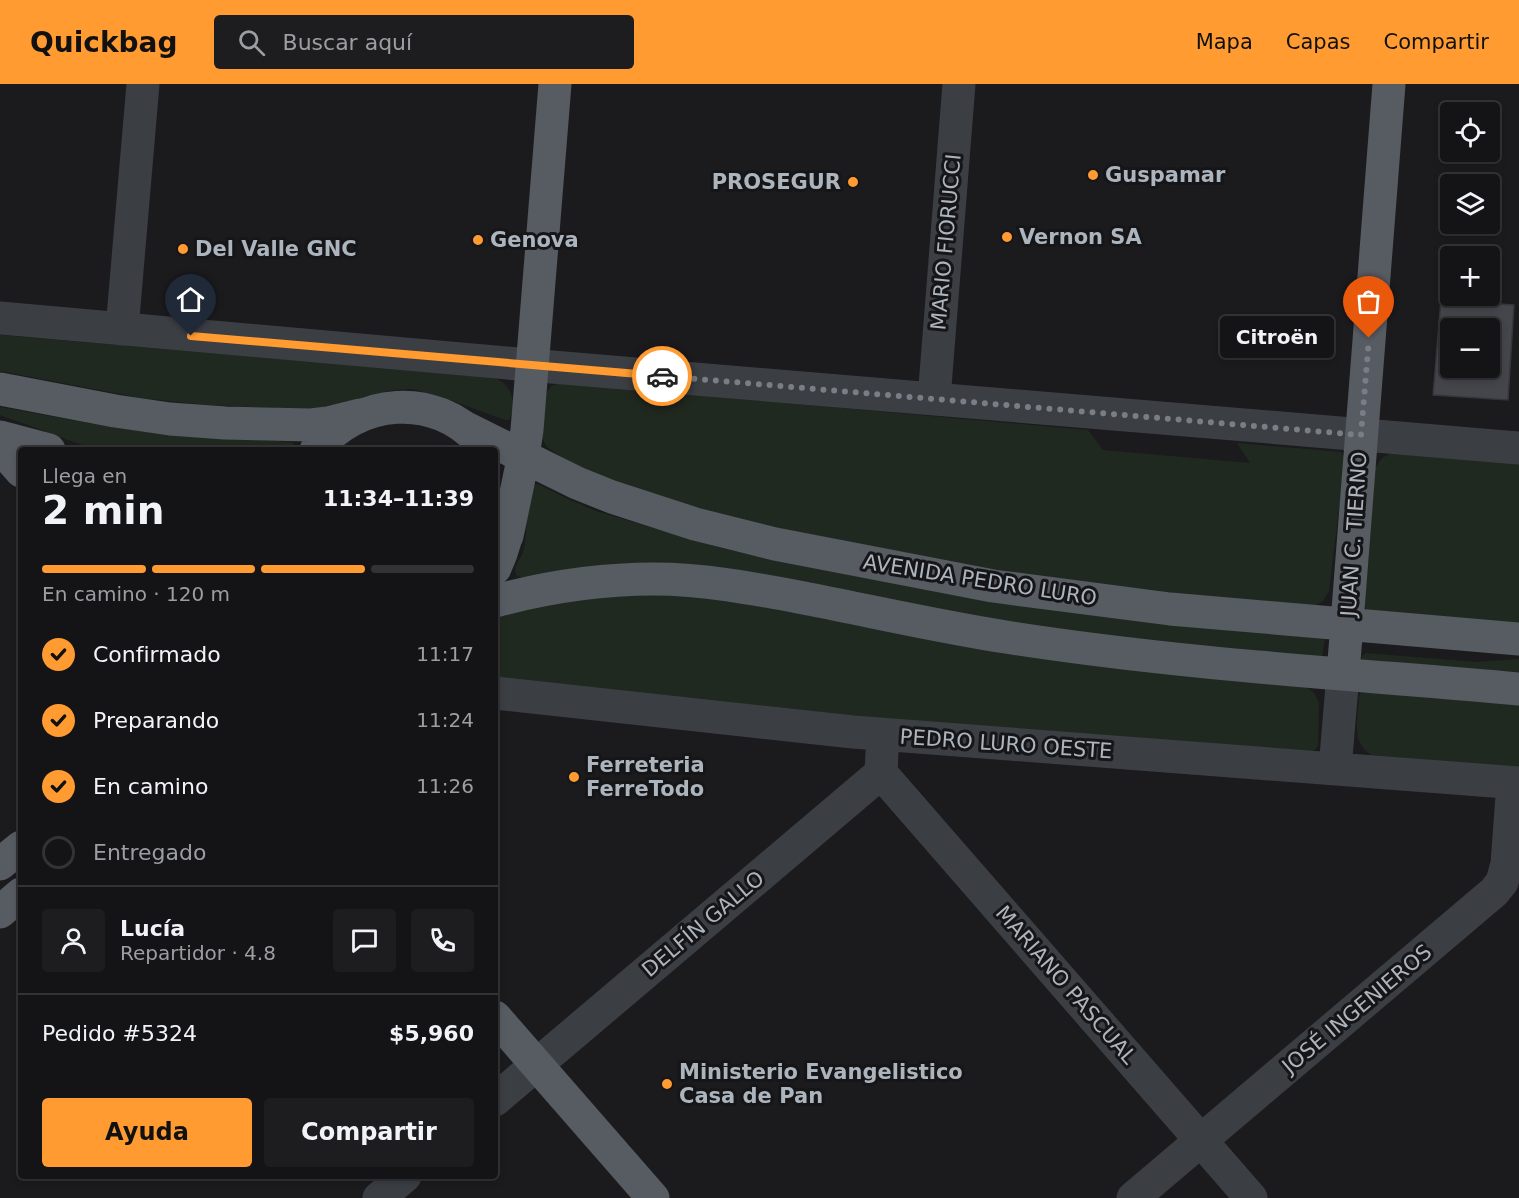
<!DOCTYPE html>
<html lang="es">
<meta charset="utf-8">
<style>
body{margin:0;font-family:"DejaVu Sans",sans-serif;background:#1d1d1f;color:#f1f3f6;height:100vh;display:flex;flex-direction:column;font-size:22px;white-space:nowrap}
*{box-sizing:border-box;margin:0}
p{font-size:20px;color:#9d9ea1}
.icon{flex:none;width:33px;height:33px;fill:none;stroke:currentColor;stroke-width:2;stroke-linecap:round;stroke-linejoin:round}
.map{position:relative;flex:1;overflow:hidden}
.details{position:absolute;left:18px;top:363px;width:480px;height:732px;display:flex;flex-direction:column;background:#141416;border-radius:6px;box-shadow:0 3px 9px #0003,0 0 0 2px #333335}
.details>*{flex:none}
.controls{position:absolute;left:1440px;top:18px;display:grid;gap:12px}
.controls a{display:grid;place-items:center;width:60px;height:60px;border-radius:6px;background:#141416;box-shadow:0 3px 9px #0003,0 0 0 2px #333335;font-size:30px}
.pin{position:absolute;display:grid;place-items:center;width:51px;height:51px;color:#fff;margin:-62px -26px;border-radius:50% 50% 50% 0;rotate:-45deg;box-shadow:0 0 6px #0007}
.pin .icon{rotate:45deg}
.courier{position:absolute;display:grid;place-items:center;width:60px;height:60px;margin:-30px;border:4px solid #ff9b31;border-radius:50%;background:#fff;color:#222;box-shadow:0 2px 8px #0007}
.bubble{position:absolute;height:42px;border-radius:6px;background:#141416;box-shadow:0 3px 9px #0003,0 0 0 2px #333335;font-size:20px;font-weight:800;line-height:42px;text-align:center}
.headline em{font-style:normal;font-weight:800}
.headline div{display:flex;flex-direction:column-reverse}
.headline{display:flex;align-items:center;justify-content:space-between;height:102px;padding:0 24px}
h1{font-size:39px;font-weight:800;line-height:45px}
.bar{display:grid;grid-template-columns:repeat(4,1fr);gap:9px 6px;align-content:center;height:72px;padding:0 24px}
.bar i{height:8px;border-radius:4px;background:#333335}
.bar .on{background:#ff9b31}
.bar p{grid-column:span 4}
.line{display:flex;align-items:center;gap:15px;padding:0 24px;border-top:2px solid #333335}
.line div{flex:1}
.round{display:grid;place-items:center;flex:none;width:63px;height:63px;border-radius:6px;background:#1d1d1f}
ol{padding:0 24px;list-style:none}
li{display:flex;align-items:center;gap:18px;height:66px}
li p{margin-inline-start:auto}
li .icon{padding:6px;border-radius:50%;background:#ff9b31;color:#111;stroke-width:4}
li:last-child{color:#9d9ea1}
li i{width:33px;height:33px;border:3px solid #333335;border-radius:50%}
.cta{display:flex;gap:12px;margin-top:auto;padding:12px 24px}
.cta a{flex:1;height:69px;border-radius:6px;background:#ff9b31;color:#111;font-size:24px;font-weight:800;line-height:69px;text-align:center}
.cta a+a{background:#1d1d1f;color:#f1f3f6}
header{display:flex;align-items:center;gap:36px;box-sizing:border-box;height:84px;padding:0 30px;background:#ff9b31;color:#111}
header strong{font-size:28px}
nav{display:flex;gap:33px;margin-inline-start:auto;font-size:21px}
.search{width:420px;height:54px;background:#1d1d1f;display:flex;align-items:center;gap:15px;box-sizing:border-box;padding:0 21px;border-radius:6px;color:#9d9ea1;font-size:22px}
.map>svg:first-child{display:block}
.green{fill:#202920}
.building{fill:#45464b;stroke:#35353a;stroke-width:1.5;fill-rule:evenodd}
.lines{fill:none;stroke-linecap:round;stroke-linejoin:round}
.minor{stroke:#3b3e43;stroke-width:33}
.major{stroke:#575b62;stroke-width:33}
.done{stroke:#797e86;stroke-width:6;stroke-dasharray:0 10.8}
.route{stroke:#ff9b31;stroke-width:8}
.poi-dot{fill:#ff9b31;stroke:#161619;stroke-width:2}
.labels{text-anchor:middle;dominant-baseline:central;stroke-width:6;stroke-linejoin:round;paint-order:stroke}
.poi-label{font-size:21px;font-weight:bold;fill:#acb4be;stroke:#161619;text-anchor:start}
.street-label{font-size:21px;fill:#acb4be;stroke:#161619}
</style>
<header>
<strong>Quickbag</strong>
<div class="search"><svg class="icon" aria-label="search" viewBox="0 0 24 24"><circle cx="10" cy="10" r="6"/><path d="M15 15l6 6"/></svg>Buscar aquí</div>
<nav><a>Mapa</a><a>Capas</a><a>Compartir</a></nav>
</header>
<div class="map">
<svg width="1519" height="1114" viewBox="0 0 1519 1114">
<rect width="100%" height="100%" fill="#1b1b1e"/>
<path class="green" d="M0,251L491,293C511,298 518,318 509,336H505L436,311L412,305L393,306L331,322L315,324L300,325L208,321L141,314L0,287Z
M561,299L1088,346L1103,366L1250,379L1237,359L1341,368L1345,376L1329,507L1323,517L1313,523L1023,494L731,435L598,392L567,377L547,363L542,354V347L547,307L553,301Z
M0,323L88,339L152,349L193,353L292,358L294,360L295,364L293,366H96L0,331Z
M1392,369L1519,379V543L1366,526L1365,521L1375,384L1382,374Z
M538,400L568,415L596,427L721,464L753,471L993,517L1325,554L1322,573L522,494L516,491L515,483L523,469L525,459L530,406L533,401Z
M614,510L701,512L1308,604L1314,609L1319,619L1318,661L1316,665L1312,667L847,632L495,594V529Z
M1366,569L1476,578L1519,575V594L1362,576V572Z
M1361,608L1519,618V684L1372,671C1350,659 1358,634 1359,612Z"/>
<path class="building" d="M1441,216L1514,221L1508,316L1433,311ZM1450,244H1490V284H1450Z"/>
<g class="lines">
<path class="minor" d="M0,234L552,283L1519,364
M122,245L143,0
M934,315L959,0
M495,609L853,648L1519,699
M1335,685L1343,590
M881,689L1251,1114
M495,1016L881,689L882,668
M379,1114L405,1092
M1133,1114L1494,808L1502,798L1507,780L1513,699"/>
<path class="major" d="M0,305L115,327L170,335L225,339L311,341L328,339L360,331
M464,343L577,399L612,413L695,440L775,460L993,502L1170,525L1519,555
M0,353L49,366
M0,363L21,387
M316,366C357,314 435,307 480,358
M507,452L521,385L527,346L555,0
M495,484C503,467 508,451 509,432
M495,517C547,503 600,495 654,495C708,495 761,506 814,516C880,529 946,544 1012,554C1180,580 1350,590 1519,605
M1343,590L1389,0
M0,780L21,763
M0,828L21,810
M495,933L653,1114"/>
</g>
<g class="lines">
<path class="done" d="M662,292L1361,351L1369,254"/>
<path class="route" d="M191,252L662,292"/>
</g>
<g class="poi-dot">
<circle cx="1093" cy="91" r="6"/>
<circle cx="853" cy="98" r="6"/>
<circle cx="1007" cy="153" r="6"/>
<circle cx="478" cy="156" r="6"/>
<circle cx="183" cy="165" r="6"/>
<circle cx="574" cy="693" r="6"/>
<circle cx="667" cy="1000" r="6"/>
</g>
<g class="labels">
<g class="poi-label">
<text x="1105" y="91">Guspamar</text>
<text x="841" y="98" text-anchor="end">PROSEGUR</text>
<text x="1019" y="153">Vernon SA</text>
<text x="490" y="156">Genova</text>
<text x="195" y="165">Del Valle GNC</text>
<text x="586" y="681">Ferreteria<tspan x="586" dy="24">FerreTodo</tspan></text>
<text x="679" y="988">Ministerio Evangelistico<tspan x="679" dy="24">Casa de Pan</tspan></text>
</g>
<g class="street-label">
<text transform="translate(946 158) rotate(-85)">MARIO FIORUCCI</text>
<text transform="translate(1354 450) rotate(-86)">JUAN C. TIERNO</text>
<text transform="translate(980 496) rotate(9)">AVENIDA PEDRO LURO</text>
<text transform="translate(1006 660) rotate(4)">PEDRO LURO OESTE</text>
<text transform="translate(703 840) rotate(-40)">DELFÍN GALLO</text>
<text transform="translate(1066 901) rotate(49)">MARIANO PASCUAL</text>
<text transform="translate(1357 925) rotate(-40)">JOSÉ INGENIEROS</text>
</g>
</g>
</svg>
<div class="controls">
<a><svg class="icon" aria-label="locate" viewBox="0 0 24 24"><circle cx="12" cy="12" r="6"/><path d="M12 2v4M12 18v4M2 12h4M18 12h4"/></svg></a>
<a><svg class="icon" aria-label="layers" viewBox="0 0 24 24"><path d="M12 4l9 5-9 5-9-5zM3 14l9 5 9-5"/></svg></a>
<a>+</a>
<a>−</a>
</div>
<div class="pin" style="left:1369px;top:254px;background:#ea580c"><svg class="icon" aria-label="bag" viewBox="0 0 24 24"><path d="M5 8h14l-1 12H6zM9 8a3 3 0 0 1 6 0"/></svg></div>
<div class="pin" style="left:191px;top:252px;background:#1f2937"><svg class="icon" aria-label="home" viewBox="0 0 24 24"><path d="M3 11l9-7 9 7M6 9v11h12V9"/></svg></div>
<div class="courier" style="left:662px;top:292px"><svg class="icon" aria-label="car" viewBox="0 0 24 24"><path d="M5 17H2v-5l4-1 3-4h7l3 4 3 1v5h-3M9 17h6M6 11h13"/><circle cx="7" cy="17" r="2"/><circle cx="17" cy="17" r="2"/></svg></div>
<div class="bubble" style="left:1220px;top:232px;width:114px">Citroën</div>
<section class="details">
<div class="headline"><div><h1>2 min</h1><p>Llega en</p></div><em>11:34–11:39</em></div>
<div class="bar"><i class="on"></i><i class="on"></i><i class="on"></i><i></i><p>En camino · 120 m</p></div>
<ol>
<li><svg class="icon" aria-label="check" viewBox="0 0 24 24"><path d="M5 12l5 5 9-10"/></svg>Confirmado<p>11:17</p></li>
<li><svg class="icon" aria-label="check" viewBox="0 0 24 24"><path d="M5 12l5 5 9-10"/></svg>Preparando<p>11:24</p></li>
<li><svg class="icon" aria-label="check" viewBox="0 0 24 24"><path d="M5 12l5 5 9-10"/></svg>En camino<p>11:26</p></li>
<li><i></i>Entregado</li>
</ol>
<div class="line" style="height:108px"><a class="round"><svg class="icon" aria-label="person" viewBox="0 0 24 24"><circle cx="12" cy="8" r="4"/><path d="M4 21q1-7 8-7t8 7"/></svg></a><div><b>Lucía</b><p>Repartidor · 4.8</p></div><a class="round"><svg class="icon" aria-label="chat" viewBox="0 0 24 24"><path d="M4 5h16v11H9l-5 4z"/></svg></a><a class="round"><svg class="icon" aria-label="phone" viewBox="0 0 24 24"><path d="M5 4h4l2 5-3 2q2 4 5 5l2-3 5 2v4C11 20 4 13 5 4z"/></svg></a></div>
<div class="line" style="height:78px"><div>Pedido #5324</div><b>$5,960</b></div>
<div class="cta"><a>Ayuda</a><a>Compartir</a></div>
</section>
</div>
